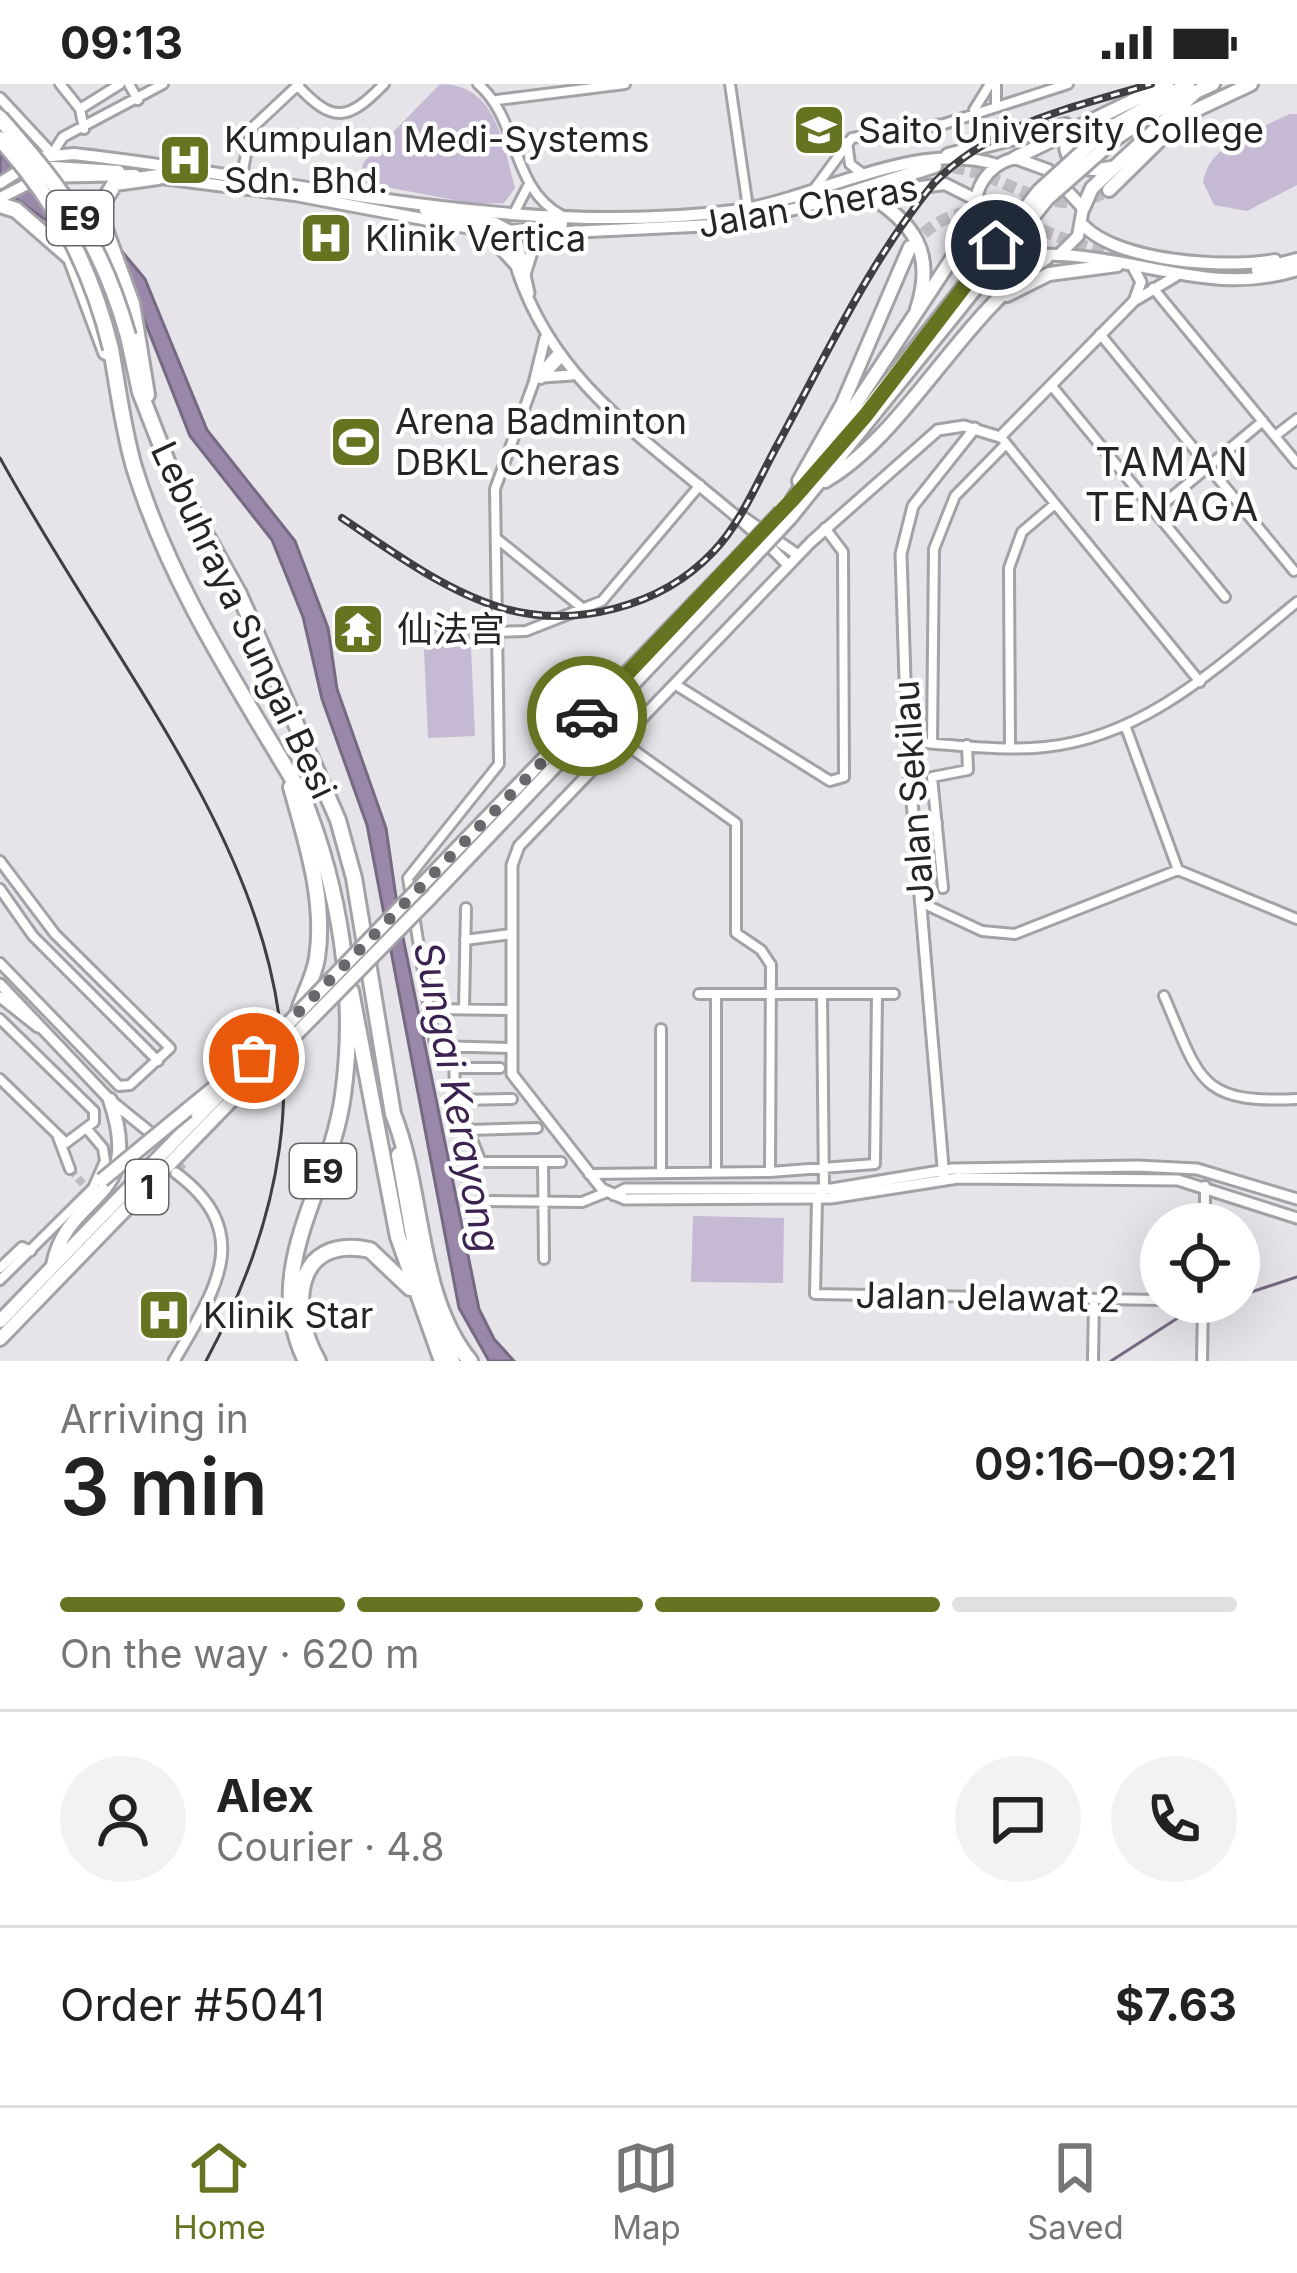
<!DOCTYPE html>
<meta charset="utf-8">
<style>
body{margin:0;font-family:Inter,"Noto Sans SC",sans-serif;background:#f2f2f2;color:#222;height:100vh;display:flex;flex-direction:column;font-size:45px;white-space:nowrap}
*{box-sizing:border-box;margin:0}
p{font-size:39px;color:#767676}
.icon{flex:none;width:66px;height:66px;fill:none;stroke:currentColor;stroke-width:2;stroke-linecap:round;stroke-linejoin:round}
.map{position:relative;height:1277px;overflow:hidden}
.sheet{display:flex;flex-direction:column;background:#fff;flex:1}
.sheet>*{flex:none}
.buttons{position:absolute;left:1140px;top:1119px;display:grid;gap:24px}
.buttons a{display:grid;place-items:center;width:120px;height:120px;border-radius:50%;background:#fff;box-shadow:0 12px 48px #0002;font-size:60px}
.pin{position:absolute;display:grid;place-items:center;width:102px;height:102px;color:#fff;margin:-51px;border:6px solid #fff;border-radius:50%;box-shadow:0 3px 12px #0007}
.courier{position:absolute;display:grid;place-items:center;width:120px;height:120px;margin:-60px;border:9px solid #657420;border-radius:50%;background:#fff;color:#222;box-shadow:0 3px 15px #0007}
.overview em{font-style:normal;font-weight:600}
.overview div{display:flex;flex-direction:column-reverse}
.overview{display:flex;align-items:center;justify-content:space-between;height:204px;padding:0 60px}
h1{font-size:78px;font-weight:600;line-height:90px}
.bar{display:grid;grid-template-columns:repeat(4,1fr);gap:18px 12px;align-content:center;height:144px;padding:0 60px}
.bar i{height:15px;border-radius:9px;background:#e0e0e0}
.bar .selected{background:#657420}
.bar p{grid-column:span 4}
.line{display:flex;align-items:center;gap:30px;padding:0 60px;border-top:3px solid #e0e0e0}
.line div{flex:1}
.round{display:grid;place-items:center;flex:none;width:126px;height:126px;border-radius:63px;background:#f2f2f2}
.status{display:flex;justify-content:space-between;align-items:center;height:84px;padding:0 60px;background:#fff;direction:ltr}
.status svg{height:33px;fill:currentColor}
.tab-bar{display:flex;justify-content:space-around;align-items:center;height:168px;border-top:3px solid #e0e0e0;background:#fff;font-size:33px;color:#767676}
.tab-bar a{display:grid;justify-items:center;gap:6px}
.tab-bar .selected{color:#657420}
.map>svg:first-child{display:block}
.green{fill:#c6b9d3}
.water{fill:#98a;stroke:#766a83;stroke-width:3}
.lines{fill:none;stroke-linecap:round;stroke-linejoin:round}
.stream{stroke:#766a83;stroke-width:3}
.minor-tunnel{stroke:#bfbdc2;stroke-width:8;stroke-dasharray:8 4;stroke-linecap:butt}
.tertiary-tunnel{stroke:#bfbdc2;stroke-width:9;stroke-dasharray:9 4.5;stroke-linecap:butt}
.trunk-tunnel{stroke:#bfbdc2;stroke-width:12;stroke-dasharray:12 6;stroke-linecap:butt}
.minor-casing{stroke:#a4a1a7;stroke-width:14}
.tertiary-casing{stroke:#a4a1a7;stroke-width:15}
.secondary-casing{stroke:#a4a1a7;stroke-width:16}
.trunk-casing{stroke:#a4a1a7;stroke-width:18}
.motorway-casing{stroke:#a4a1a7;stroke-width:20}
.minor{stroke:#fff;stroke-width:8}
.tertiary{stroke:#fff;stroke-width:9}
.secondary{stroke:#fff;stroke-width:10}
.trunk{stroke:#fff;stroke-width:12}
.motorway{stroke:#fff;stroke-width:14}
.tram{stroke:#3f3e42;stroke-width:3}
.rail-casing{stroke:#3f3e42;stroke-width:8}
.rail{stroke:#fff;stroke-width:3;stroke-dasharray:9;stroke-linecap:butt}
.trunk-bridge-casing{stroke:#a4a1a7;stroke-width:18;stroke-linecap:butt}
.motorway-bridge-casing{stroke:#a4a1a7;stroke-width:20;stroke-linecap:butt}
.trunk-bridge{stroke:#fff;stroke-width:12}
.motorway-bridge{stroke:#fff;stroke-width:14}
.done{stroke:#69676b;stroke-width:12;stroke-dasharray:0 21.6}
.route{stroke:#657420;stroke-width:15}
.labels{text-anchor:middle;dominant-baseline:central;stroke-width:9;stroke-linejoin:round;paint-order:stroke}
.shield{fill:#fff;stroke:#666668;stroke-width:3}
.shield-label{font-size:33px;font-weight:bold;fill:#252427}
.poi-label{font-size:36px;fill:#252427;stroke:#fff;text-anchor:start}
.street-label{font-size:36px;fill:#252427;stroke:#fff}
.neighbourhood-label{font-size:39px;letter-spacing:3px;fill:#252427;stroke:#fff}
.water-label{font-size:39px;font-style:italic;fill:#3b2250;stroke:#fff}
</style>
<div class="status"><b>09:13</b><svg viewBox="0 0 49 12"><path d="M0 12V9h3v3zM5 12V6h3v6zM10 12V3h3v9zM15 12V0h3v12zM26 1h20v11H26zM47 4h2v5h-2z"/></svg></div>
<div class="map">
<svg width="1297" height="1277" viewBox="0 0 1297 1277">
<rect width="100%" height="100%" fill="#e6e3e9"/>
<path class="green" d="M440,0C497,0 503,60 515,104L504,119L476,120L359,98L363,79Z
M1290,30H1297V101L1247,127L1214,121L1203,98C1210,58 1258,46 1290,30Z
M470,542L475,652L428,654L423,544Z
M693,1132L784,1134L783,1199L691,1198Z"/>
<path class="water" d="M0,69L39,114L120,165L145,195L207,346L295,457L328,544L337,605L386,744L399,834L479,1225L494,1255L514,1277H489L459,1224L367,741L322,615L303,533L272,456L190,352L128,195L12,112L0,94Z"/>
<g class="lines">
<path class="stream" d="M1239,1212L1297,1193
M1212,1221L1221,1218
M1111,1277L1184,1230"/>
<path class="minor-tunnel" d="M70,1085L83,1100"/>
<path class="tertiary-tunnel" d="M152,1050L183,1086"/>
<path class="trunk-tunnel" d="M935,82C1007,82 1042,143 1109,106
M911,162C970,95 1023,145 1091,164C1109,169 1129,171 1147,175
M1167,179L1258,186"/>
<g class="minor-casing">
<path id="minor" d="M60,0L80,25L84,45
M129,0L138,16
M478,0C520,36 510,103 561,131
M730,0L748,124
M297,1C333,40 348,37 384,0
M497,16L625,0
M996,20V0
M80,25L120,0
M974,26L990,0
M847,58L850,80L863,90
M52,70L63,53L163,0
M242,91L251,45L299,0
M815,104L852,54L944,40L1068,0
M513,131L528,102
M1153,204L1297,379
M1100,250L1294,487
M541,295L559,276
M1051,301L1225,513
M1275,352L1297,335
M1004,357L1200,598
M1155,427L1263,337
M496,454L581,523
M494,548L526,547L602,517L700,401
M676,601L830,697L844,693L843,468L825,444
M1125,641L1178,786L1297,835
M621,657L736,739V849L761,866L771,881L770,1088
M907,658C952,660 1000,668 1045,663C1146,653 1222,579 1297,518
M932,659L934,465L955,412L1006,360
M1010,664L1009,484L1022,448L1055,420
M913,740L937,739
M0,777L55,850L170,964L130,1001L119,1002L0,879
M943,804L932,693L968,686L967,661
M0,805L33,852L158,977
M920,818L982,847L1015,850L1178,786
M465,856L511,850
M699,910H894
M822,910L824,1105L817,1115L815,1210L1161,1216
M1164,912C1200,995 1198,1020 1297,1015
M428,925L510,926
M464,925L466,824
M0,935L94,1027V1038L66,1059L0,995
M454,964L455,1013L481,1078H561
M510,964L435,962L408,794L499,680L495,405L535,295L556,271
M455,984H500
M456,1016L512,1015
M469,1046L537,1044
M58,1053L70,1085
M543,1078L544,1175
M716,1088V910
M661,1089V945
M589,1090L770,1088L875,1080L877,910
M480,1117L582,1118L607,1108
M1205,1140V1102
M0,1184L22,1163L31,1167
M0,1196L93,1104L105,1077L103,1064L87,1045
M1093,1277L1094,1215
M1202,1277L1203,1218"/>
</g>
<g class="tertiary-casing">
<path id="tertiary" d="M0,14L52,70
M508,151C541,315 682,370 788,481
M516,151L529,209
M1134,185L1141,198L1134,217
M1176,192L1134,217L1000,353L964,342L938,346L811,458L519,762L512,781V990L602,1105L625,1115L831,1114L958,1094L1178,1096L1297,1134
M543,293L572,291
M535,295L545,254
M740,431L798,471
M0,900L110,1016L152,1050
M0,913L38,943
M944,1095L907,658L901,470L913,422L975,344
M614,1111L625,1105H832L952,1085L1137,1082L1197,1085L1297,1115
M174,1277C215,1206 256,1149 176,1089"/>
</g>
<g class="secondary-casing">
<path id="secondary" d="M1015,74L1048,86L1083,124L1078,152L1059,171L1024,170L978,135C970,107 987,81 1015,74Z
M36,82L119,87
M154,93L295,111L508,151L734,140L846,112
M0,99L41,73L74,70C292,94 512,155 733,127C816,116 916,54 997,81
M865,110L945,100L975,115
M0,114L41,93L135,91
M425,126L495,139L516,150
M1083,141C1118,178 1227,185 1275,176
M510,147L562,140
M489,152L515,180
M1062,171C1143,175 1215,212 1297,186
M525,189L532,166L557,153"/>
</g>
<g class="trunk-casing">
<path id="trunk" d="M1068,46C1059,79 1082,89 1111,84
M1106,46L1188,0
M1115,55L1161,24L1213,0
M948,71L1066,41
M1015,74L1167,0
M1109,106L1185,31L1251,0
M866,109C913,138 936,168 917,225
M838,113L935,82
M1083,124L1092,104L1197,7
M957,173L974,168L995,175L1002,191L999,208
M1258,186L1297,176
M1007,211L1049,190L1117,181
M835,366L975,188
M799,397L842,321L910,163
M825,397C906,350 961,231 1046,174
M793,415L978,135
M790,434L984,194
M423,800L738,474
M427,817L746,481
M187,1026L237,985
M53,1181C67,1107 146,1119 110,1016
M0,1237L255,974
M0,1255L255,992"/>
</g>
<g class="motorway-casing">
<path id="motorway" d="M0,121L16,126L71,174L106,268
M128,252L140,308L172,390L239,510L338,736L354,794L393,1030C424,1107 416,1211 470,1277
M111,265C118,304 123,345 134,383C171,503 239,604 302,711C340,804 357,912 343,1011C331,1104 260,1184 306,1277
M147,311L132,220L98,126L115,99L158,93
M291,703C306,757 326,817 317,874C314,893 304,910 298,929
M351,907L398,1153L442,1277
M399,1071L415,1162L452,1277
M318,1277C289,1227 292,1150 370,1166L410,1204"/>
</g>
<use href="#minor" class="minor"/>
<use href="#tertiary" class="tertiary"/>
<use href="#secondary" class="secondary"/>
<use href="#trunk" class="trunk"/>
<use href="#motorway" class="motorway"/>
<path class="tram" d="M0,374C173,687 408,901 206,1277"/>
<g class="rail-casing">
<path id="rail" d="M342,434C391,467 445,507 502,524C574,545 661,523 713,468C742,438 759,394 779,358C826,271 871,175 934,99C993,39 1073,24 1151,0"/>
</g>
<use href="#rail" class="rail"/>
<g class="trunk-bridge-casing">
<path id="trunk-bridge" d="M975,188L1039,107L1106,46
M984,194L1047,115L1115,55
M738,474L781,428
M746,481L790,434
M255,974L423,800
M255,992L427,817
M102,1096L187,1026"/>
</g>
<g class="motorway-bridge-casing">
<path id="motorway-bridge" d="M0,34C64,107 101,156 128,252
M0,55C57,118 91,183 111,265"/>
</g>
<use href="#trunk-bridge" class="trunk-bridge"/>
<use href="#motorway-bridge" class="motorway-bridge"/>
</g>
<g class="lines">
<path class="done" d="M254,974L587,632"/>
<path class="route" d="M587,632L793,415L866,331L996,161"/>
</g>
<defs>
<g id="university-square" transform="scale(2.7)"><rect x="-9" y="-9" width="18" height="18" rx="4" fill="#657420" stroke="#fff"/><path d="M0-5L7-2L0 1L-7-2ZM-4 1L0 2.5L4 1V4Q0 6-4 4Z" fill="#fff"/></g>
<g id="hospital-square" transform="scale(2.7)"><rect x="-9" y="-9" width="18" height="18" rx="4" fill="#657420" stroke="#fff"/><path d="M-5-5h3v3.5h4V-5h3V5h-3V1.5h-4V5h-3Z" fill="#fff"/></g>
<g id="stadium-square" transform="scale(2.7)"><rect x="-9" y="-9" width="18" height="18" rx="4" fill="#657420" stroke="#fff"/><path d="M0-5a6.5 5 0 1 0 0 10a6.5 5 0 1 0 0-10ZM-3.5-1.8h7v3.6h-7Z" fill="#fff"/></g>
<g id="temple-square" transform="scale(2.7)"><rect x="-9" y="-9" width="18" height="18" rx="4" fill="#657420" stroke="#fff"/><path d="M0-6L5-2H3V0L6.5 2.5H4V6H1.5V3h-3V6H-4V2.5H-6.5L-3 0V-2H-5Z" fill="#fff"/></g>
</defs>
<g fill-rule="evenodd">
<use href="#university-square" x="819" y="46"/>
<use href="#hospital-square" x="185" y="76"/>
<use href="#hospital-square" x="326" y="154"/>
<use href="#stadium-square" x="356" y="358"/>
<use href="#temple-square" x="358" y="545"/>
<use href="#hospital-square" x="164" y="1231"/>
</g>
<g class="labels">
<g class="shield">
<rect x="47" y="107" width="66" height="54" rx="9"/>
<rect x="290" y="1060" width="66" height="54" rx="9"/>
<rect x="126" y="1076" width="42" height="54" rx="9"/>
</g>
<g class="shield-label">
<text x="80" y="134">E9</text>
<text x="323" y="1087">E9</text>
<text x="147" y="1103">1</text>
</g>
<g class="poi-label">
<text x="858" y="46">Saito University College</text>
<text x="224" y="55">Kumpulan Medi-Systems<tspan x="224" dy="41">Sdn. Bhd.</tspan></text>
<text x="365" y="154">Klinik Vertica</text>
<text x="395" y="337">Arena Badminton<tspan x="395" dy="41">DBKL Cheras</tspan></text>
<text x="397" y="545">仙法宫</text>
<text x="203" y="1231">Klinik Star</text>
</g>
<g class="street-label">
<text transform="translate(808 122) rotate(-10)">Jalan Cheras</text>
<text transform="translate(244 536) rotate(65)">Lebuhraya Sungai Besi</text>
<text transform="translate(913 708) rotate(-94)">Jalan Sekilau</text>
<text transform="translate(988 1213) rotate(1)">Jalan Jelawat 2</text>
</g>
<g class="neighbourhood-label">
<text x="1173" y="377">TAMAN<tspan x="1173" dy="45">TENAGA</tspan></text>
</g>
<g class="water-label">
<text transform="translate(458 1013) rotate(79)">Sungai Kerayong</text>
</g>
</g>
</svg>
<div class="buttons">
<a><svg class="icon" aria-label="locate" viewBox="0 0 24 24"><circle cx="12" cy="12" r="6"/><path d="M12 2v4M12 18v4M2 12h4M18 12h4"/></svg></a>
</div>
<div class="pin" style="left:254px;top:974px;background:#ea580c"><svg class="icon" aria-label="bag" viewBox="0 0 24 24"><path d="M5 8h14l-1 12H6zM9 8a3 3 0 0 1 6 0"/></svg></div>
<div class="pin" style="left:996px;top:161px;background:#1f2937"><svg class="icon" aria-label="home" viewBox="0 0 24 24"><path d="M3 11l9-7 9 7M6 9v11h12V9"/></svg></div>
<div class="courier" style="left:587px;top:632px"><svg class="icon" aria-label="car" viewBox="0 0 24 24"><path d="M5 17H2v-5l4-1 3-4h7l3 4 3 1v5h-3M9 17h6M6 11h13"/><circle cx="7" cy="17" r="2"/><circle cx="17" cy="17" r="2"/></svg></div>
</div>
<section class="sheet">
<div class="overview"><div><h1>3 min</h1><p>Arriving in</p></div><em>09:16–09:21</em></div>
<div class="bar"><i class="selected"></i><i class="selected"></i><i class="selected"></i><i></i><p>On the way · 620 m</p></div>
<div class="line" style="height:216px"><a class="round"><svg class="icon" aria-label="person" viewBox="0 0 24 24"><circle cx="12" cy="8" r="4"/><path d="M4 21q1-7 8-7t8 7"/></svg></a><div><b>Alex</b><p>Courier · 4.8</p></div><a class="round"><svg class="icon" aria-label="chat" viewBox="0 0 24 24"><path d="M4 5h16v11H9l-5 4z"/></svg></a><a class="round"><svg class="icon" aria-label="phone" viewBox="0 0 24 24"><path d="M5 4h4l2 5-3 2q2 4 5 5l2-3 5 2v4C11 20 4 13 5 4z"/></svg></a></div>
<div class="line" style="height:156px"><div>Order #5041</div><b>$7.63</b></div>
</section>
<nav class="tab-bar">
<a class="selected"><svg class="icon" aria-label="home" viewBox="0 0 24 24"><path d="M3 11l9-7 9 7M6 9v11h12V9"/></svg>Home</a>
<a><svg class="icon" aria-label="map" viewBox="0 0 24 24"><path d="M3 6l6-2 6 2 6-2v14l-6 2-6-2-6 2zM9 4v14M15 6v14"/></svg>Map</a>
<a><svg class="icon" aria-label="saved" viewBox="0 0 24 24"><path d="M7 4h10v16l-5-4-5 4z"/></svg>Saved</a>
</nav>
